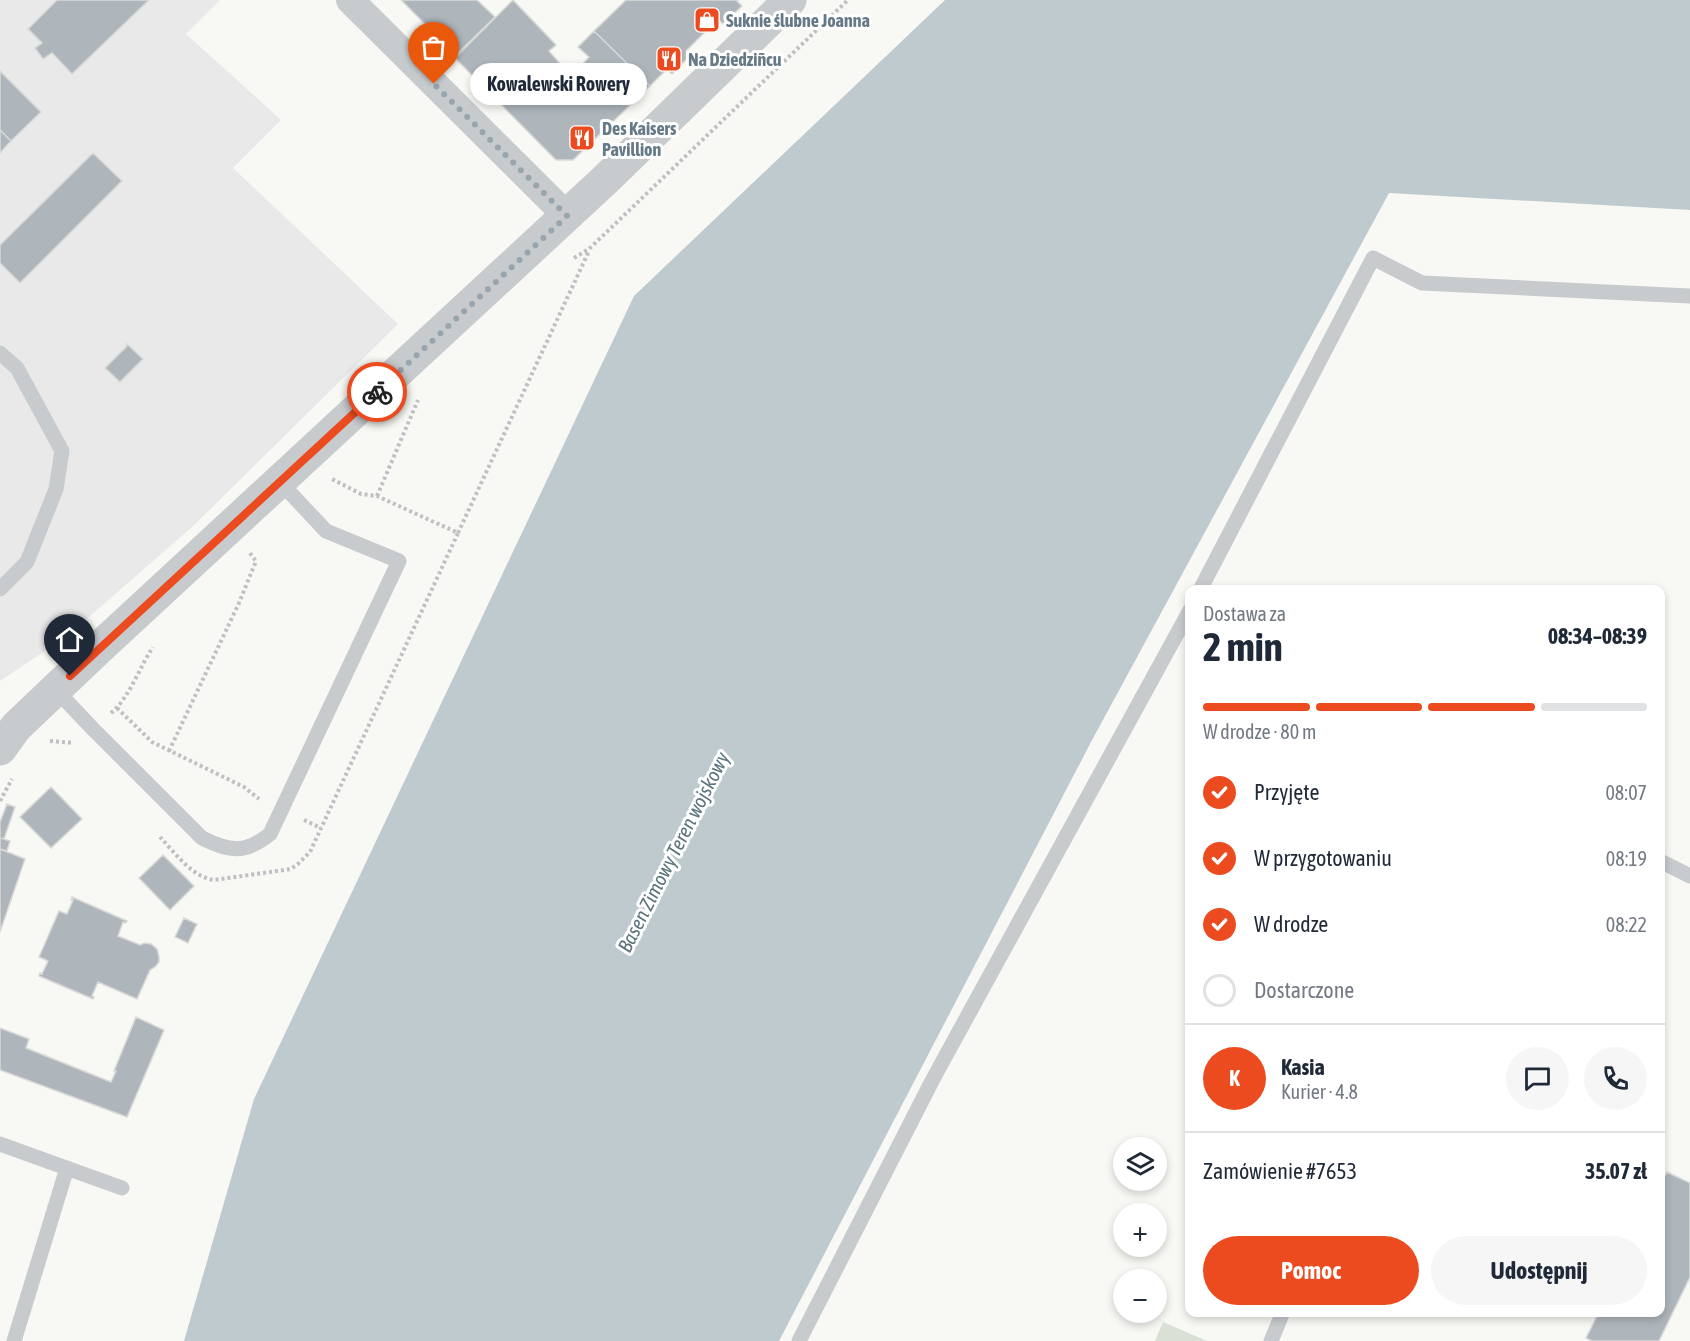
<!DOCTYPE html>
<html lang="pl">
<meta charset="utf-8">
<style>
body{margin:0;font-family:"Asap Condensed",sans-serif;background:#f6f6f7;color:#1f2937;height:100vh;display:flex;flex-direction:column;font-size:22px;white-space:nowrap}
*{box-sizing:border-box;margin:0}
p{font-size:20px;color:#747a83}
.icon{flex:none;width:33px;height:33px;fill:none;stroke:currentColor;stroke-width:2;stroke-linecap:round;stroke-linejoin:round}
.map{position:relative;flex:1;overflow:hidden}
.details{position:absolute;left:1185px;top:585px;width:480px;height:732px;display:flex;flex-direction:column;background:#fff;border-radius:12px;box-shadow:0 3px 9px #0003}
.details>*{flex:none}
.buttons{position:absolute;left:1113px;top:1137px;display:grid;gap:12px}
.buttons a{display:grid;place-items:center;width:54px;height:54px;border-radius:50%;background:#fff;box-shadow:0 3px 9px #0003;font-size:30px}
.pin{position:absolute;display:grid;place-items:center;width:51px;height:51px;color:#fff;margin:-62px -26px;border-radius:50% 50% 50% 0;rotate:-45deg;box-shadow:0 0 6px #0007}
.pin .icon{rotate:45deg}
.courier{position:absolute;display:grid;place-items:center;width:60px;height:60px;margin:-30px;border:4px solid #ec4b20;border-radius:50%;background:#fff;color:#222;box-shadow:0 2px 8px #0007}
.bubble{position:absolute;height:42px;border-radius:21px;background:#fff;box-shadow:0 3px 9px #0003;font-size:20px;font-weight:700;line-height:42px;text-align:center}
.summary em{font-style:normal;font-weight:700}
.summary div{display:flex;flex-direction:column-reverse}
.summary{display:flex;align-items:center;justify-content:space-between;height:102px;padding:0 18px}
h1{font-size:39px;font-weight:700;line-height:45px}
.bar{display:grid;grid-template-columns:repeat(4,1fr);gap:9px 6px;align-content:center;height:72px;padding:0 18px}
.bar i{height:8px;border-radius:4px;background:#e0e1e3}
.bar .active{background:#ec4b20}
.bar p{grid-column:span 4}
.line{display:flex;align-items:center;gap:15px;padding:0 18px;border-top:2px solid #e0e1e3}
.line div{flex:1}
.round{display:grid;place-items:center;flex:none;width:63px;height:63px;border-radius:32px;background:#f6f6f7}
ol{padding:0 18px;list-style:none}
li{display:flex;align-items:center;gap:18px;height:66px}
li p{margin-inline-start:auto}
li .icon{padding:6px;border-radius:50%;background:#ec4b20;color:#fff;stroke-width:4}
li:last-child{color:#747a83}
li i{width:33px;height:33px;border:3px solid #e0e1e3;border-radius:50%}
.button{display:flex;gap:12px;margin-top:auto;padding:12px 18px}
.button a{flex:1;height:69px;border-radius:36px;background:#ec4b20;color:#fff;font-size:24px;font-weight:700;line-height:69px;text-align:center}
.button a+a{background:#f6f6f7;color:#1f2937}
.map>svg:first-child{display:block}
.built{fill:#e8e9e8}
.green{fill:#d9e0d5}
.water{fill:#bfcace}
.building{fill:#aeb6bc;stroke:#d9d9d7;stroke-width:1.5}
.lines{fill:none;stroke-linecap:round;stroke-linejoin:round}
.path{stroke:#bec1c3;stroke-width:4;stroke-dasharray:3 3;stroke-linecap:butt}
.service{stroke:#c7cbce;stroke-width:15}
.minor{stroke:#c7cbce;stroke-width:28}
.tertiary{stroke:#c7cbce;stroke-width:33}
.done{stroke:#98a5ad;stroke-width:6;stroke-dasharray:0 10.8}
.route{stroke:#ec4b20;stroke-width:8}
.labels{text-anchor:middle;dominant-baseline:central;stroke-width:6;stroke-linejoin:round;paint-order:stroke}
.poi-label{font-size:18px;font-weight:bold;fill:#657987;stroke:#fff;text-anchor:start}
.water-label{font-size:20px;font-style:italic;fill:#5c747c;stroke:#fff}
</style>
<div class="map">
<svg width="1690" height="1341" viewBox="0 0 1690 1341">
<rect width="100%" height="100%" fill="#f8f8f4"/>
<path class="built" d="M0,0H220L186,34L281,120L233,168L398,324L192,527L67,636L0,681Z"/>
<path class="green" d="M1163,1322L1207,1341H1155Z"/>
<path class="water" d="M945,0H1690V210L1389,193L1091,742L779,1341H184L254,1099L634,296Z"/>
<path class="building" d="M57,0H149L72,74L52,53L43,59L35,48L42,43L28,29Z
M401,0H477L495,17L456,55Z
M513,0L556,45L549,51L571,76L589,57L578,47L594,31L650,86L573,160H556L455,58Z
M626,0H738L737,1L742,6L723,24L718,19L686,51L690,56L672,74L667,69L650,86L594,31Z
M0,71L41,112L11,141L0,130Z
M0,130L11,141L0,153Z
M93,153L122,181L20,283L0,263V245Z
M127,344L143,359L120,382L105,368L126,347Z
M51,787L82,819L51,848L20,817Z
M7,804L15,807L4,839L0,838V822Z
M0,838L10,841L7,851L0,849Z
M0,849L25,859L0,932Z
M163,855L194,886L170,910L139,878Z
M72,897L127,921L125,923L123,922L118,936L140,945L145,943L151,944L157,949L159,956V962L155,967L150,970L137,999L98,982L92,996L94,997L93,999L39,976L40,973L42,974L48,961L39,957L59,911L67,914L73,900H71Z
M184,918L197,924L188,943L175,937Z
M136,1017L164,1030L127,1117L0,1070V1028L29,1039L26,1048L111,1082L116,1071H114Z
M1667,1172L1690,1183V1277L1659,1341H1592L1586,1338L1599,1312H1660V1185Z"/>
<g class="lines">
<path class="path" d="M574,258L589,249L848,0
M377,496L418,400
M458,533L589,251
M117,708L152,742L244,787L259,799
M111,713C130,697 139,668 153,647
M50,741L73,743
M169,751L239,603L256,561L249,552
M0,801L12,779
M304,820L321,828
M160,837C175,853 192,877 214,880L291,869L299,863L310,852L458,533L377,496L361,494L330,478"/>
<path class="service" d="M0,353L17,368L62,451L56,489L27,562L0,589
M1200,590L1373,258L1422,283L1690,296
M56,690L93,729L202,838C230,852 245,854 270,834L399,561L326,531L280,482
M1660,861L1690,876
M0,1144L122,1188
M14,1341L67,1168
M799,1341L933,1079L1190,610
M1271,1341L1283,1312"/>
<path class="minor" d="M350,0L567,216"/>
<path class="tertiary" d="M0,749L16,727L99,648L605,180L790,0"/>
</g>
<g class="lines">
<path class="done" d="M377,392L567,216L434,84"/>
<path class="route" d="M70,676L377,392"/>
</g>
<defs>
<g id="shop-square" transform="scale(1.35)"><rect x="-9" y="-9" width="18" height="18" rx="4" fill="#ec4b20" stroke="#fff"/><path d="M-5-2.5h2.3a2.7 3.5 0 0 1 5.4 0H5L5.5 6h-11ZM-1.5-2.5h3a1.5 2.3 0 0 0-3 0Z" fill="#fff"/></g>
<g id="restaurant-square" transform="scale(1.35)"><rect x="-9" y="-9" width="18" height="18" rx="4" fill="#ec4b20" stroke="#fff"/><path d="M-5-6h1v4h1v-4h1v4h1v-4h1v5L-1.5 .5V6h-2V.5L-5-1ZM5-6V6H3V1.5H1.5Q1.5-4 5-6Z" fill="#fff"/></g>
</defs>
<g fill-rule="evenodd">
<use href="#shop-square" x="707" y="20"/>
<use href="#restaurant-square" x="669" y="59"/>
<use href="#restaurant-square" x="582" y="138"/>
</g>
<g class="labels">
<g class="poi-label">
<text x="726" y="20">Suknie ślubne Joanna</text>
<text x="688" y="59">Na Dziedziñcu</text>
<text x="602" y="128">Des Kaisers<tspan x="602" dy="21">Pavillion</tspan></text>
</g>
<g class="water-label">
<text transform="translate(673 852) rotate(-63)">Basen Zimowy Teren wojskowy</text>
</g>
</g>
</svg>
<div class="buttons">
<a><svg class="icon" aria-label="layers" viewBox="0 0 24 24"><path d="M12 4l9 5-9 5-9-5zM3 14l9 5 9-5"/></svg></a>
<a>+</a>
<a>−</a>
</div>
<div class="pin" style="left:434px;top:84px;background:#ea580c"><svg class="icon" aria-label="bag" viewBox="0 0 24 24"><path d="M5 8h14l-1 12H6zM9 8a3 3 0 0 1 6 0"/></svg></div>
<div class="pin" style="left:70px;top:676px;background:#1f2937"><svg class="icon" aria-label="home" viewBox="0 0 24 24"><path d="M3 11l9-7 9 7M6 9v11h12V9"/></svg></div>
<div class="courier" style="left:377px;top:392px"><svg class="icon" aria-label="bike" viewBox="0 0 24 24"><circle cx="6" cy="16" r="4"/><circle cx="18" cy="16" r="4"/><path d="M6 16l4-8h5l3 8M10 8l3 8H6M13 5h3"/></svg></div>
<div class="bubble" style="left:470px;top:63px;width:177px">Kowalewski Rowery</div>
<section class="details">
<div class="summary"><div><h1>2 min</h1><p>Dostawa za</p></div><em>08:34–08:39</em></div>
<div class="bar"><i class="active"></i><i class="active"></i><i class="active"></i><i></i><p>W drodze · 80 m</p></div>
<ol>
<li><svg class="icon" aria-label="check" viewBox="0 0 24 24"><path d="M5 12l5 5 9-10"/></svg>Przyjęte<p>08:07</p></li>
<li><svg class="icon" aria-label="check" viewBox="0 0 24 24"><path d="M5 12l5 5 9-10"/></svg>W przygotowaniu<p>08:19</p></li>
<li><svg class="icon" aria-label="check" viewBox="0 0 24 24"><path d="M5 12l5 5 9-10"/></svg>W drodze<p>08:22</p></li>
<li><i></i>Dostarczone</li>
</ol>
<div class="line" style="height:108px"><b class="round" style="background:#ec4b20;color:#fff">K</b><div><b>Kasia</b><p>Kurier · 4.8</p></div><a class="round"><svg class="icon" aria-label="chat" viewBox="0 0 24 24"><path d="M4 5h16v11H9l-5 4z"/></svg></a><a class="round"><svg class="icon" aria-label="phone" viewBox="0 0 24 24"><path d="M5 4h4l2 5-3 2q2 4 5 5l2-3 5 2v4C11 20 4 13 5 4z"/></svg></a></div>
<div class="line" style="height:78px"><div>Zamówienie #7653</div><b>35.07 zł</b></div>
<div class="button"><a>Pomoc</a><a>Udostępnij</a></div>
</section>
</div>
